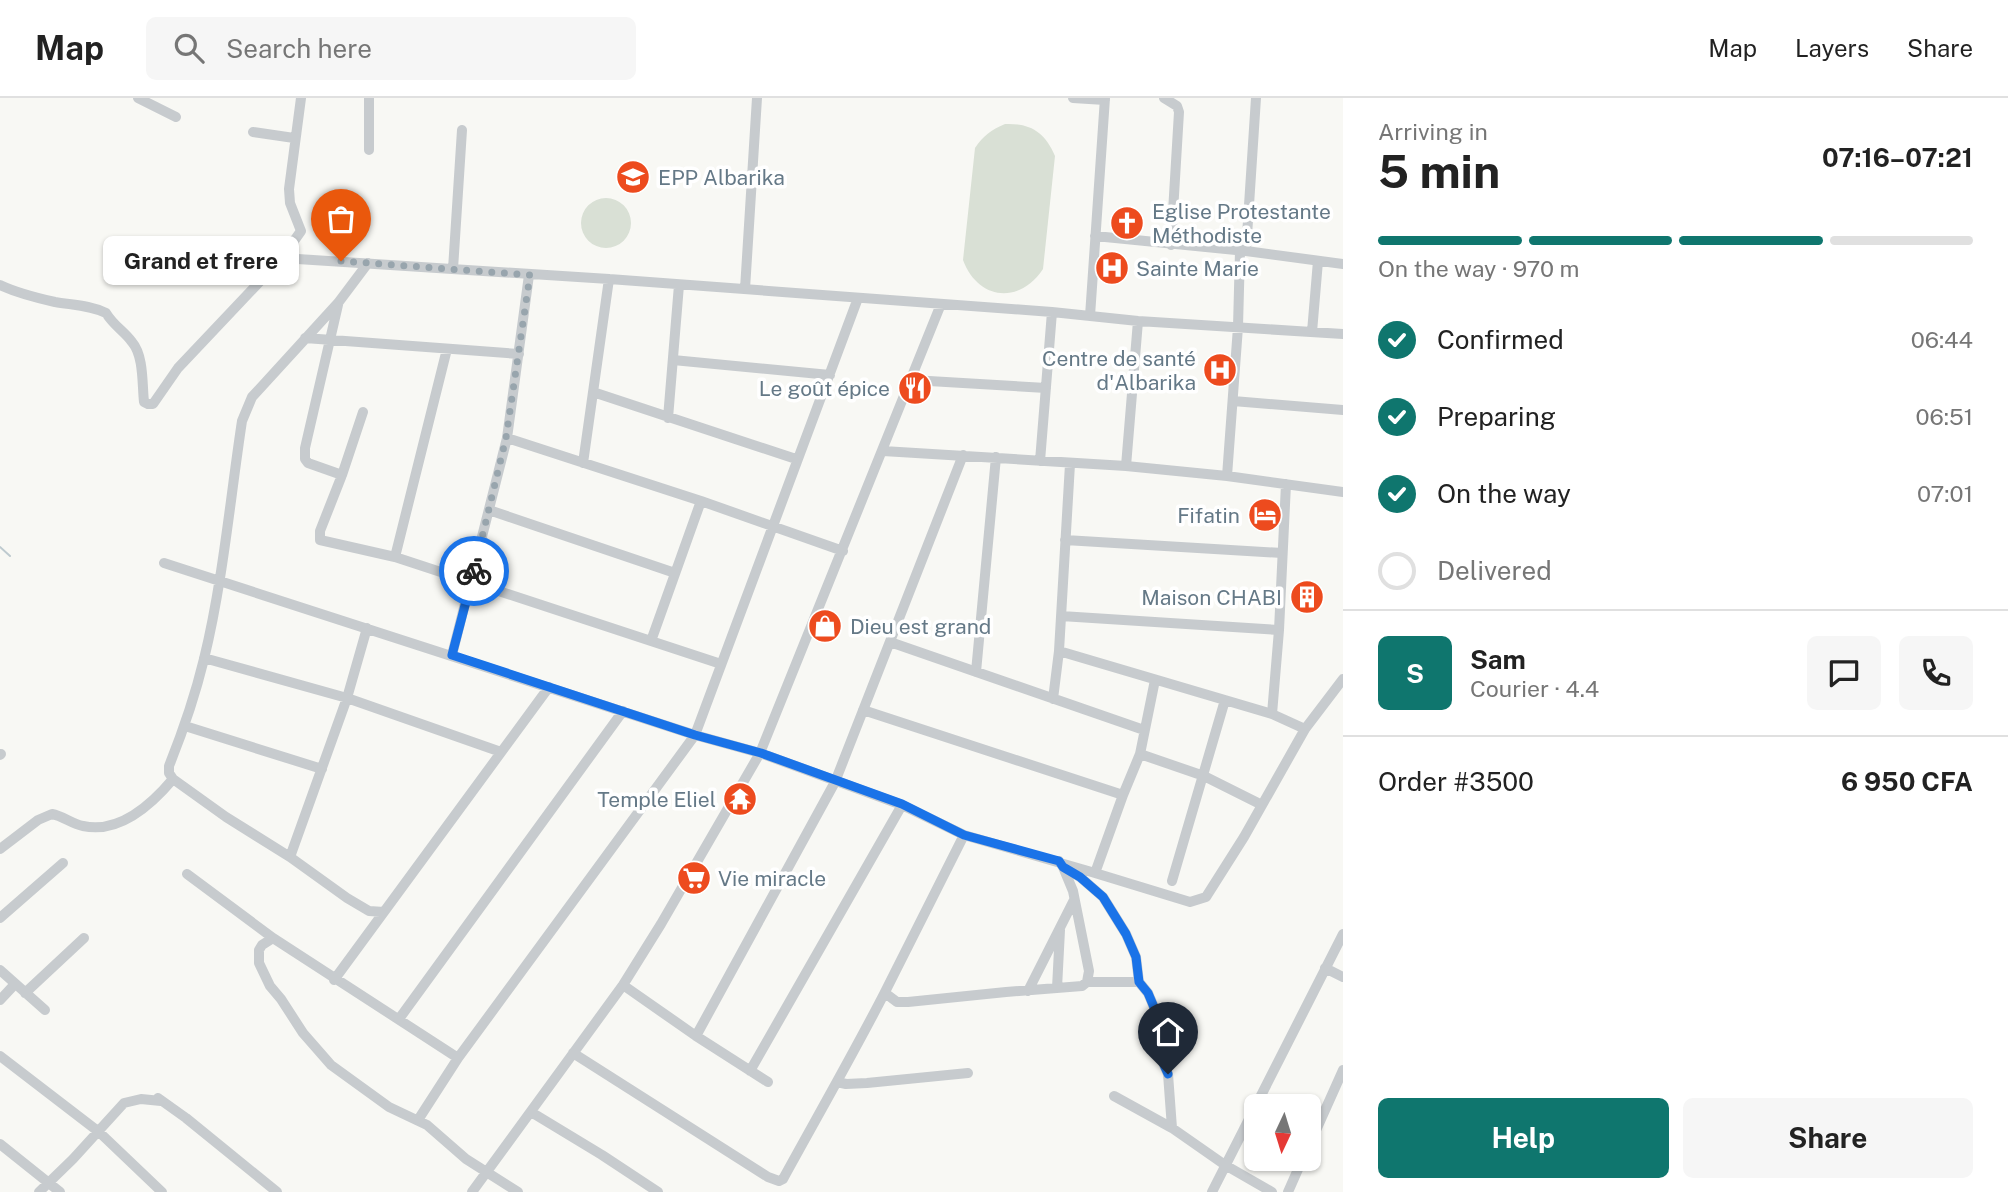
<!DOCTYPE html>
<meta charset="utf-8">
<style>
body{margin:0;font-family:"Public Sans",sans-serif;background:#f6f6f6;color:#222;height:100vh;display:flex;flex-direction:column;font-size:26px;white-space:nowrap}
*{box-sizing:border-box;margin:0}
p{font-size:23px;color:#767676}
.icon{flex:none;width:38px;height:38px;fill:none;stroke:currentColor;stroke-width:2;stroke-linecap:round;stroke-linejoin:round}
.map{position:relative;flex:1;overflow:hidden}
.sheet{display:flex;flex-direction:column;background:#fff;width:665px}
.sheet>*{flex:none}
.needle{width:46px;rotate:184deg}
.controls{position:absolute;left:1244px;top:996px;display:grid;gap:14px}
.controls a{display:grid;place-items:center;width:77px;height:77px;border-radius:10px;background:#fff;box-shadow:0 2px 5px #0004;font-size:35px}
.pin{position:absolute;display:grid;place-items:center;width:60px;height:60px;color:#fff;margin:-72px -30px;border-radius:50% 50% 50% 0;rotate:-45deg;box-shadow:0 0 7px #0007}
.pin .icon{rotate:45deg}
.courier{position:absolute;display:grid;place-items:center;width:70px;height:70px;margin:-35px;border:5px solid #1a73e8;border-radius:50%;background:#fff;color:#222;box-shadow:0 2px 9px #0007}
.bubble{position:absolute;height:49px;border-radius:10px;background:#fff;box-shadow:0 2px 5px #0004;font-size:23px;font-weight:700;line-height:49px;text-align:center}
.overview em{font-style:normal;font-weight:700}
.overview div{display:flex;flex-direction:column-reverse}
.overview{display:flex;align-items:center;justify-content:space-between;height:119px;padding:0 35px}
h1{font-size:46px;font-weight:700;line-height:52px}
.bar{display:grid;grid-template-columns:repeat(4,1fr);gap:10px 7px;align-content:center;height:84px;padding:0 35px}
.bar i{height:9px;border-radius:5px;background:#e0e0e0}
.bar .on{background:#0f766e}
.bar p{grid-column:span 4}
.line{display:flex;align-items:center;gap:18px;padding:0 35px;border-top:2px solid #e0e0e0}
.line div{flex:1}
.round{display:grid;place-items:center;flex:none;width:74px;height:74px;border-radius:10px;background:#f6f6f6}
ol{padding:0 35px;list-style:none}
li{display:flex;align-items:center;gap:21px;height:77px}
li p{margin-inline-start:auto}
li .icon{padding:7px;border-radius:50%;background:#0f766e;color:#fff;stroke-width:4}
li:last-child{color:#767676}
li i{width:38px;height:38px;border:4px solid #e0e0e0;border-radius:50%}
.cta{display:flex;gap:14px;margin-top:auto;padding:14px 35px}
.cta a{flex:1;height:80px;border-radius:10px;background:#0f766e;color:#fff;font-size:28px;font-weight:700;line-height:80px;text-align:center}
.cta a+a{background:#f6f6f6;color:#222}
header{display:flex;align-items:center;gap:42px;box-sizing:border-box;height:98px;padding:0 35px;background:#fff;border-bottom:2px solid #e0e0e0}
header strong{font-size:33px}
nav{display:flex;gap:38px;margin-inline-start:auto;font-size:24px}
.search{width:490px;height:63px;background:#f6f6f6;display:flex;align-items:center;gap:18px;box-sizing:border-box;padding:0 24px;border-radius:10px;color:#767676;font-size:26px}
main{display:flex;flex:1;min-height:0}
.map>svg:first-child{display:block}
.green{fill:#d9e0d5}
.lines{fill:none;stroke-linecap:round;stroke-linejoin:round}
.stream{stroke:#becacf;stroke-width:2}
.minor{stroke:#c7cbce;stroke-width:10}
.done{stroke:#98a5ad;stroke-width:7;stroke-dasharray:0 12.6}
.route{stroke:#1a73e8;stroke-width:9}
.labels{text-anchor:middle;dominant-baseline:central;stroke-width:7;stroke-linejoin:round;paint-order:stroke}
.poi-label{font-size:21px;fill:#657987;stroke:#fff;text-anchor:start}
</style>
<header>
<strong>Map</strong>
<div class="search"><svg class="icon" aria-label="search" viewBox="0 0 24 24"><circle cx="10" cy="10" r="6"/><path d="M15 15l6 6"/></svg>Search here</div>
<nav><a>Map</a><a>Layers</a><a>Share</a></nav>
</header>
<main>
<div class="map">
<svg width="1343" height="1094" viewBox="0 0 1343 1094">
<rect width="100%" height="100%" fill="#f8f8f4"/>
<path class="green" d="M1005,26C1030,25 1045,34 1055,58L1043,171C1019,207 978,202 963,162L975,50C983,38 991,32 1005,26Z
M581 125a25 25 0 1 1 50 0a25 25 0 1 1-50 0Z"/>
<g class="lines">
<path class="stream" d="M0,449L10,458"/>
<path class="minor" d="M138,0L176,19
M1073,0L1105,2
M1164,0L1177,8L1179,14L1171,147
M253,34L294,40
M369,52V0
M1095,138L1246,153L1343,166
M1246,153L1256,0
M282,160L609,181L1052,214L1138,223L1343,236
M368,165L338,205L252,299L242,323C230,402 223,483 204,561C195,598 183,633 169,668V675L173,681L226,719L290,759L347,800L369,813L384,814
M453,171L462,32
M0,187C17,195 37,200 55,204C72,207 90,207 106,215C114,228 124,233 132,244C144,258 142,286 144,304L148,306H153L178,270L282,160L301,133L290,105L289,91L301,0
M745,191L757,0
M338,207L305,350V361L308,365L342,377
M1090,218L1105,0
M1312,234L1318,163
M305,240L519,256
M673,262L830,277
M912,282L1046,290
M593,294L796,361
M1233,303L1343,312
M363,314L342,377L320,433V442L395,459L721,566
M668,320L679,187
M507,340L701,403L651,543
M883,353L1126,368L1227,378L1343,394
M1040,363L1052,214
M583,365L609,181
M1126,368L1138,223
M1227,378L1238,229L1240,153
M701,403L843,453
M489,412L675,475
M1065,442L1282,455
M395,459L447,251
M164,465L695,637L760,655L902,707L964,737L1095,775L1123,697L1140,656L1155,582
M1061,518L1279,532
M890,544L1144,632
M1059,553L1272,616L1279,532L1286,386
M452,557L507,340L529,177
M204,560L347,600L501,654
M976,574L996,359
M1053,601L1059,553L1070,366
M863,612L1123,697
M1272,616L1305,631L1343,581
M185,628L322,671
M1140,656L1204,678L1262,707
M0,657L1,656
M0,751L38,722L52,716C63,718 72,726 83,728C119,736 152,706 173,681
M290,759L347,600L367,530
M1063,769L1080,779L1103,799L1126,836L1136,859L1139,884L1148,895L1156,914L1161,960L1168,976L1172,1030
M1095,775L1190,804L1206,799L1244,739L1305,631
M187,776L273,840L458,960
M1172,783L1225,602
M0,820L63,765
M273,840L262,847L259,852V865L270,888L281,901L303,935L331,967L389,1009L427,1027L466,1061L518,1094
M1325,870L1343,879
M0,872L45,912
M334,882L549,589
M1087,884H1139
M623,887L696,938L768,984
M1057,890L1060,832
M1028,893L1074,802
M25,895L84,840
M885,895L897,904H908L1006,894L1082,888L1087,884L1089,873L1073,793L1063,769L1059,763
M0,902L15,886
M399,921L623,613
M696,938L835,684L963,357
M573,955L768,1079L779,1083L783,1081C817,1019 852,958 884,896C911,843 937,790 964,737
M0,958L99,1034L162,1094
M750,973L902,707
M837,984L846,986L867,985L968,975
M1114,998L1172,1030L1225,1067L1272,1094
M158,1000L186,1020L277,1094
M531,1014L602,1057L658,1094
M418,1022L458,960L695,637L858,200
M0,1046L60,1094
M1309,1048L1343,972
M39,1094L73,1061L124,1005L141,1001L161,1003
M472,1094L623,887L661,826L760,655L941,206
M1212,1094L1343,836
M1288,1094L1303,1060"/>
</g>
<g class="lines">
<path class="done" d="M341,163L530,177L506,340L474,473"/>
<path class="route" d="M474,473L452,557L695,637L761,655L902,706L964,737L1059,763L1063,769L1080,779L1103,799L1126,836L1136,859L1139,884L1148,895L1156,914L1161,960L1168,976"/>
</g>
<defs>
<g id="school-disc" transform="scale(1.75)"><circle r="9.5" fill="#ed4b1e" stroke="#fff"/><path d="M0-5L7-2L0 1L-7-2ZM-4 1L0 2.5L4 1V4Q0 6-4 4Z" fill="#fff"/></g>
<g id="church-disc" transform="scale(1.75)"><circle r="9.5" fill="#ed4b1e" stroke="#fff"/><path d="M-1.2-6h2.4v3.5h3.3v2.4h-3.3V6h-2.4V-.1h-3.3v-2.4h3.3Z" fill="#fff"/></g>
<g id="hospital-disc" transform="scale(1.75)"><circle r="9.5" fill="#ed4b1e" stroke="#fff"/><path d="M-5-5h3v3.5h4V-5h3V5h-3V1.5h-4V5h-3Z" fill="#fff"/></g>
<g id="restaurant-disc" transform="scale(1.75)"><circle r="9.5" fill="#ed4b1e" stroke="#fff"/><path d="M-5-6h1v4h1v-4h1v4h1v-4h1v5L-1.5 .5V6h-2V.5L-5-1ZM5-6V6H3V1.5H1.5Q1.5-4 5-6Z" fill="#fff"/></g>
<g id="hotel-disc" transform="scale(1.75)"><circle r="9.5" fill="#ed4b1e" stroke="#fff"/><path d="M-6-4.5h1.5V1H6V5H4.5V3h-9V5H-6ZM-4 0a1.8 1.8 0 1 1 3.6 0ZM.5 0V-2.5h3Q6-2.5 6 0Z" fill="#fff"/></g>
<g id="building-disc" transform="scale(1.75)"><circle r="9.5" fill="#ed4b1e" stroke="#fff"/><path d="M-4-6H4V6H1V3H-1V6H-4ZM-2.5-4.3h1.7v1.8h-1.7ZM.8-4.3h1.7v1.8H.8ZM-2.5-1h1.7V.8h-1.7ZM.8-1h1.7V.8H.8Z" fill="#fff"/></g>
<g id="shop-disc" transform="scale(1.75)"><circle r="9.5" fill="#ed4b1e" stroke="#fff"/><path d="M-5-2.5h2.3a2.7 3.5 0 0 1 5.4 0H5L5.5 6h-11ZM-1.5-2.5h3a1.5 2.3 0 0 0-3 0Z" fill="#fff"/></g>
<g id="temple-disc" transform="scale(1.75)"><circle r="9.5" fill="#ed4b1e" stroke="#fff"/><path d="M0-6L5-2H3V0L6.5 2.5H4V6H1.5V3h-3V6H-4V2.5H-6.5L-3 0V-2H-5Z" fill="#fff"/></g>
<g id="supermarket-disc" transform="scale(1.75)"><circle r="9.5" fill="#ed4b1e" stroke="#fff"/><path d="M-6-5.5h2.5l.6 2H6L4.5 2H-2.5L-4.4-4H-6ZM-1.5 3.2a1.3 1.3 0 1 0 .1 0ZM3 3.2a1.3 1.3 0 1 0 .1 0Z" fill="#fff"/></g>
</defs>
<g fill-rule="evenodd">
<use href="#school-disc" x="633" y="79"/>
<use href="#church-disc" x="1127" y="125"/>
<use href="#hospital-disc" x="1112" y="170"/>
<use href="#hospital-disc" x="1220" y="272"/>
<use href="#restaurant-disc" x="915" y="290"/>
<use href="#hotel-disc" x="1265" y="417"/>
<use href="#building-disc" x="1307" y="499"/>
<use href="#shop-disc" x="825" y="528"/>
<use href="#temple-disc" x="740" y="701"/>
<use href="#supermarket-disc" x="694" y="780"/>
</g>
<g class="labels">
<g class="poi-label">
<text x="658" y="79">EPP Albarika</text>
<text x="1152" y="113">Eglise Protestante<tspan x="1152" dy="24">Méthodiste</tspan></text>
<text x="1136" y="170">Sainte Marie</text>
<text x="1196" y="260" text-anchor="end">Centre de santé<tspan x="1196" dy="24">d'Albarika</tspan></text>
<text x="890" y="290" text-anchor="end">Le goût épice</text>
<text x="1240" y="417" text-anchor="end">Fifatin</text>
<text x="1282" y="499" text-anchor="end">Maison CHABI</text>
<text x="850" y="528">Dieu est grand</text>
<text x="716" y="701" text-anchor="end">Temple Eliel</text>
<text x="718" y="780">Vie miracle</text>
</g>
</g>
</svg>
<div class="controls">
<a><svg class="needle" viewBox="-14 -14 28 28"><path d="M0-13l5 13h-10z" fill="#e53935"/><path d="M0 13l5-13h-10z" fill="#767676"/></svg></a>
</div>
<div class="pin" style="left:341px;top:163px;background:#ea580c"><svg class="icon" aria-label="bag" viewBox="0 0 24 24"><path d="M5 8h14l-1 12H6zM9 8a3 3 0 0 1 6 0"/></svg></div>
<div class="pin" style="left:1168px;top:976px;background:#1f2937"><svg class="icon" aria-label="home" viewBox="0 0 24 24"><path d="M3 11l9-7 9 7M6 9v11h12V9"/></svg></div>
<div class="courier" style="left:474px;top:473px"><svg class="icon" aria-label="bike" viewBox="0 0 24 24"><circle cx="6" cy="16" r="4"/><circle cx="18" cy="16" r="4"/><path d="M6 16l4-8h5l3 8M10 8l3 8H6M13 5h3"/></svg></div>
<div class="bubble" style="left:103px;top:138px;width:196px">Grand et frere</div>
</div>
<section class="sheet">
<div class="overview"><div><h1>5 min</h1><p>Arriving in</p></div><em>07:16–07:21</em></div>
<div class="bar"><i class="on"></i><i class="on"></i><i class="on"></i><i></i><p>On the way · 970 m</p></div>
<ol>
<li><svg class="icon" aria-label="check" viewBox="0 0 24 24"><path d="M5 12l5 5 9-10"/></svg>Confirmed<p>06:44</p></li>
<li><svg class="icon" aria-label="check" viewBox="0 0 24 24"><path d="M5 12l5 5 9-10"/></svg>Preparing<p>06:51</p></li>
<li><svg class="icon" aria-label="check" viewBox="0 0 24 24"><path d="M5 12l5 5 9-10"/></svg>On the way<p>07:01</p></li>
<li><i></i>Delivered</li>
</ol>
<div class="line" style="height:126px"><b class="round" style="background:#0f766e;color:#fff">S</b><div><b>Sam</b><p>Courier · 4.4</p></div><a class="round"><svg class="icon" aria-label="chat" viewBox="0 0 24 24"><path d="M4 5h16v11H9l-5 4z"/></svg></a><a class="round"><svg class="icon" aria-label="phone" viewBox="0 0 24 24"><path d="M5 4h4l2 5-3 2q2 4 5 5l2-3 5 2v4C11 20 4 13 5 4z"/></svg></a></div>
<div class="line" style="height:91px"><div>Order #3500</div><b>6 950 CFA</b></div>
<div class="cta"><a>Help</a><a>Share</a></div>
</section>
</main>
